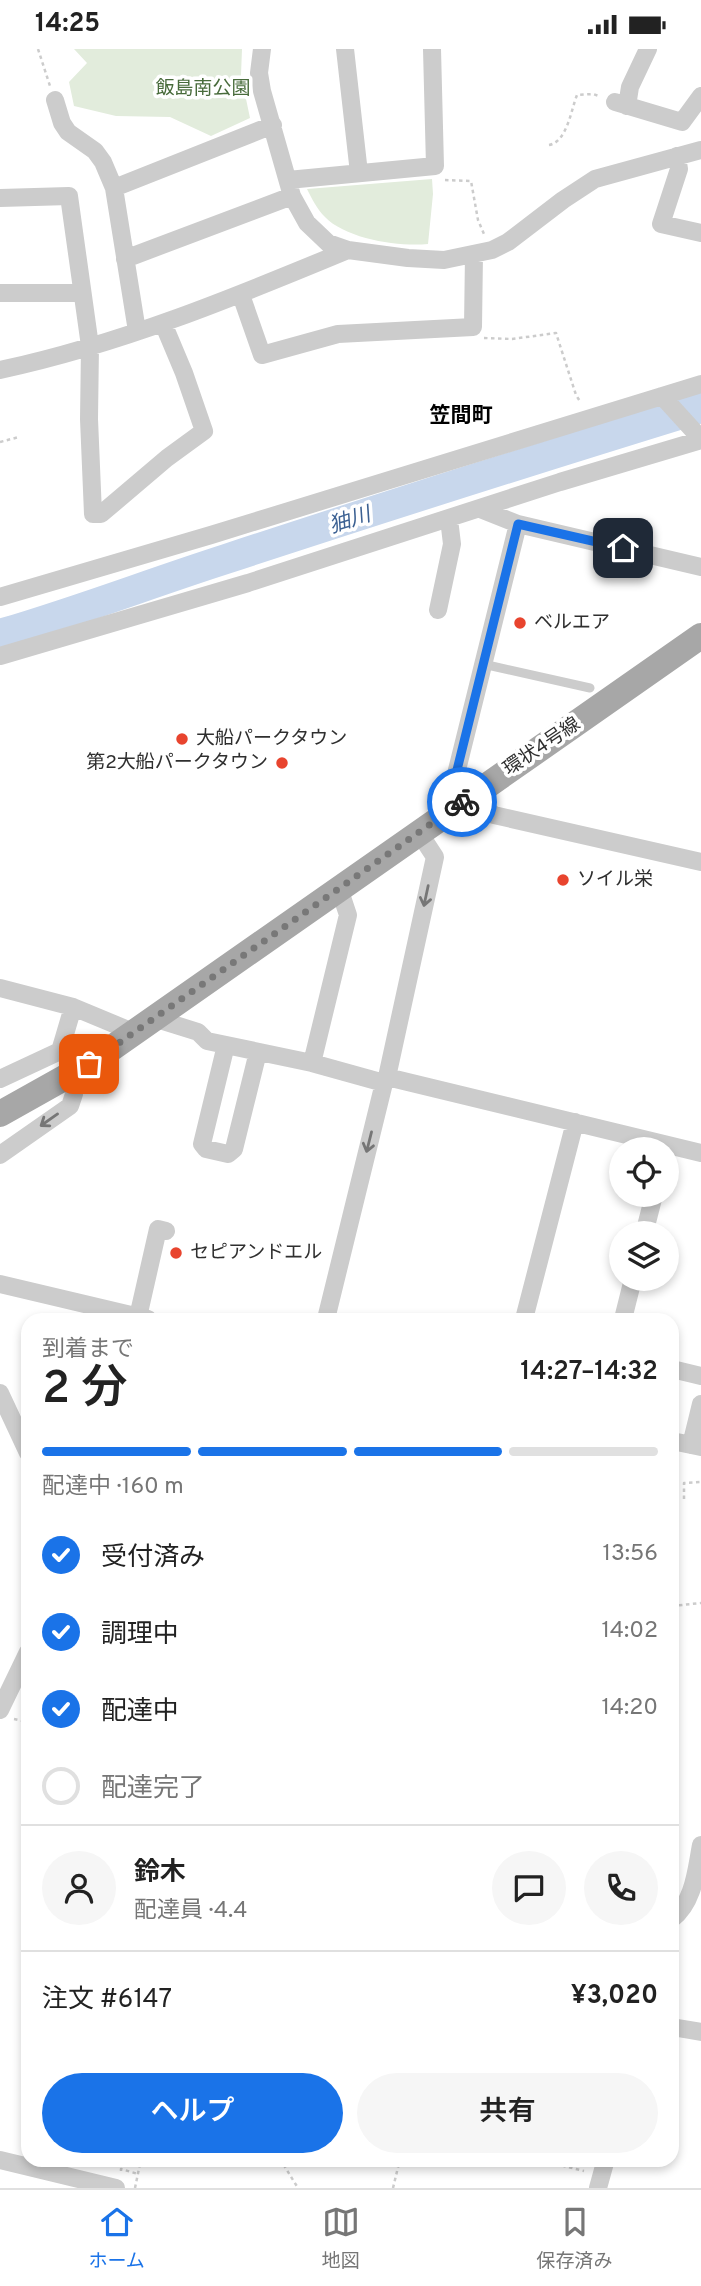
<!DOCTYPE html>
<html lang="ja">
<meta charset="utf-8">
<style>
body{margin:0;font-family:Overpass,"Noto Sans JP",sans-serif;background:#f6f6f6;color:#222;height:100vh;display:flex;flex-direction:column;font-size:26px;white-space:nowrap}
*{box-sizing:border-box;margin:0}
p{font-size:23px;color:#767676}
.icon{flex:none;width:38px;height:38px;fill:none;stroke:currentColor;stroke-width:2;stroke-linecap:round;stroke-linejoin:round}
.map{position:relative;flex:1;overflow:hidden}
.side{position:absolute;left:21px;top:1264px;width:658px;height:854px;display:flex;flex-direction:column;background:#fff;border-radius:21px;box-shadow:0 4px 10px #0003}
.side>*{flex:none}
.tools{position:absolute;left:609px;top:1088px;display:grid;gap:14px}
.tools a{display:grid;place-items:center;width:70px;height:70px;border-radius:50%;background:#fff;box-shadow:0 4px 10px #0003;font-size:35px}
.pin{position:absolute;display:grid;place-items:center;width:60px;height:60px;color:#fff;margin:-30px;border-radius:14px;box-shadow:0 4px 10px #0006}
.courier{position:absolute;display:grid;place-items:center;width:70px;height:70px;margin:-35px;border:5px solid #1a73e8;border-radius:50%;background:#fff;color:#222;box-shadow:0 2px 9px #0007}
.head em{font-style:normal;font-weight:600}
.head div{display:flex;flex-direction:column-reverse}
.head{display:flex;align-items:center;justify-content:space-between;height:119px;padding:0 21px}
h1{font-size:46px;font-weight:600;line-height:52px}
.bar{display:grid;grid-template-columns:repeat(4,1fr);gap:10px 7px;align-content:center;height:84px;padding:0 21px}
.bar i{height:9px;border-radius:5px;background:#e0e0e0}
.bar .active{background:#1a73e8}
.bar p{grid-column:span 4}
.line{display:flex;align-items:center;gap:18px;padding:0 21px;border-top:2px solid #e0e0e0}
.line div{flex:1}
.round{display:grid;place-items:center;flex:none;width:74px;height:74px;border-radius:37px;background:#f6f6f6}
ol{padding:0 21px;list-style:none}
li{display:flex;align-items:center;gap:21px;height:77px}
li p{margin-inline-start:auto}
li .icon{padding:7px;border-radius:50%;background:#1a73e8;color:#fff;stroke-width:4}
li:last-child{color:#767676}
li i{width:38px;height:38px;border:4px solid #e0e0e0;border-radius:50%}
.cta{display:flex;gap:14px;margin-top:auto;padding:14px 21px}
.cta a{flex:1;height:80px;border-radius:42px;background:#1a73e8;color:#fff;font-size:28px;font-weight:600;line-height:80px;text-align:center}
.cta a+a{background:#f6f6f6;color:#222}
.status{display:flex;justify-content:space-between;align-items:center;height:49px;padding:0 35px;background:#fff;direction:ltr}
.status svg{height:19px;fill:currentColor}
.tabs{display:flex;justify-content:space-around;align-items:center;height:98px;border-top:2px solid #e0e0e0;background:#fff;font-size:19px;color:#767676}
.tabs a{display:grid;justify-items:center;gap:4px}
.tabs .active{color:#1a73e8}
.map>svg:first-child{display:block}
.green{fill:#e2ecdc}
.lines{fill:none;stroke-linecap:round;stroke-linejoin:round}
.river{stroke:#c8d7ec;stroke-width:30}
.path{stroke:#ccc;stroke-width:2.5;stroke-dasharray:3.5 3.5;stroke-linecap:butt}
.lane{stroke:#ccc;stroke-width:9}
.street{stroke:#ccc;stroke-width:18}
.primary{stroke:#a7a7a7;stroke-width:26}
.oneway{stroke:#767676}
.done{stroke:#787878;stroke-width:7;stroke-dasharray:0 12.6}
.route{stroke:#1a73e8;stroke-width:9}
.poi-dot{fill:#e8442e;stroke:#fff;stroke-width:2.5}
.labels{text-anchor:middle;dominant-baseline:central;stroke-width:7;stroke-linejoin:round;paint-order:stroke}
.park-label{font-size:19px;fill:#486b3b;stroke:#fff}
.poi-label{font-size:19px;fill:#2f2f2f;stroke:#fff;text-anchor:start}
.street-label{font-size:19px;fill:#2f2f2f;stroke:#fff}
.neighbourhood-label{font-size:21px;font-weight:bold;fill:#000;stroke:#fff}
.water-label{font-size:21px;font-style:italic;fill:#3b6092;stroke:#fff}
</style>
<div class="status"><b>14:25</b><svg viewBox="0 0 49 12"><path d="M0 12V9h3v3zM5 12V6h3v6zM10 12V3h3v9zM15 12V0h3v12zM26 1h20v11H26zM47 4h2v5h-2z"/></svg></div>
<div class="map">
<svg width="701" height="2139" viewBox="0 0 701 2139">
<rect width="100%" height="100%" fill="#fff"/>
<path class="green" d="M74,0H242L241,26L250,69L211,87L170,68L116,67L74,57L69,33L87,14Z
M432,130L433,145L428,195C399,198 346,190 325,168C317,160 312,150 307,140Z"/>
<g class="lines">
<path class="river" d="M0,585C76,563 151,534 226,510C384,458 542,408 701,359"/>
<path class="path" d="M38,0L50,37
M549,96C567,93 571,61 577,46L593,45L599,47
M445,131L471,132L478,171L484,185
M484,289L512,290L556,284L576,346L581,354
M0,393L19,388
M684,1450V1434L701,1433
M672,1557L701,1554
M14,1670L28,1673
M217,2110L226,2112L236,2110
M280,2110L298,2139
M535,2110L584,2122
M121,2122V2120L138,2125
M135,2139L141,2110
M393,2139L400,2110"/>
<path class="lane" d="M483,615L590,639"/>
<path class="street" d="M262,0L259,24L262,42L292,147L307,174L328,194L348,201L408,209L444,211L492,201L508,193L563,151L595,130L701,101
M345,0L359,124
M55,51L62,74L68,83L95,102L103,113L114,139L137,282
M615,53L682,73L701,47
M627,57L630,38L648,0
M677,107L679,120L661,175L701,184
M288,131L435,117L432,0
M114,139L273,76
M0,149L69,147L90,297L89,370L93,465H101L167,409L204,382L184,324L163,274
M125,210L292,147
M0,244H82
M241,246L262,306L338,285L473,278L474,205
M0,321C121,295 235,248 348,201
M662,347L701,390
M480,460L518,475
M0,548L211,486L701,335
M438,561L452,495L449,470
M0,607L248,534L560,433L701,391
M469,748L494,766L701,813
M463,752L456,740V725L518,475L701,518
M0,939L73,958L133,983
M153,969L198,983L207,992L312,1014L384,1034
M226,996L202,1095L206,1100L228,1105L234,1100L258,1003
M60,1002L73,958
M312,1014L348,866L339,839
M387,1028L701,1104
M0,1030L60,1002L89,1015
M0,1106L70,1057L74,1045L72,1023
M644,1185L654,1146
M0,1235L148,1270
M138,1268L158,1180L166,1182
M326,1270L384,1034L387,1028L435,808L420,785
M524,1270L575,1073
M623,1270L633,1230
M672,1320L701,1327
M0,1344L28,1404
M672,1392L701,1398
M691,1396L701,1355
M0,1661L28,1603
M672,1870C694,1853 696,1822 701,1796
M672,1978L701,1983
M0,2111L116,2139
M598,2139L606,2110"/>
<path class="primary" d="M0,1065L89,1015L701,587"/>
</g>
<defs><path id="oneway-shaft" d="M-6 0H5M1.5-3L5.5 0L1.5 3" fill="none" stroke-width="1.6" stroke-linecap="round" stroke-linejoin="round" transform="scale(1.75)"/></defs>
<g class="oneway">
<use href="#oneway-shaft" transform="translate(426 847) rotate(102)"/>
<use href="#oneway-shaft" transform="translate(49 1071) rotate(145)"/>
<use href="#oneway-shaft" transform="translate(369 1093) rotate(104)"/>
</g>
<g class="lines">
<path class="done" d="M89,1015L462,753"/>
<path class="route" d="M462,753L456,740V725L518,475L623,499"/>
</g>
<g class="poi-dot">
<circle cx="520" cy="574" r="7"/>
<circle cx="182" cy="690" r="7"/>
<circle cx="282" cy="714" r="7"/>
<circle cx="563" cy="831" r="7"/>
<circle cx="176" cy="1204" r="7"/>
</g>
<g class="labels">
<g class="park-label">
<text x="203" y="40">飯島南公園</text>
</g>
<g class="poi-label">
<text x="534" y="574">ベルエア</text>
<text x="196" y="690">大船パークタウン</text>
<text x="268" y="714" text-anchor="end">第2大船パークタウン</text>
<text x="577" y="831">ソイル栄</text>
<text x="190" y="1204">セピアンドエル</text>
</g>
<g class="street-label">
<text transform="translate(542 698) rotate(-34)">環状4号線</text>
</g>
<g class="neighbourhood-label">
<text x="461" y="367">笠間町</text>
</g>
<g class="water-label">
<text transform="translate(350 472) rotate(-18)">㹨川</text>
</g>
</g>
</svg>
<div class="tools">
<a><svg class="icon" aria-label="locate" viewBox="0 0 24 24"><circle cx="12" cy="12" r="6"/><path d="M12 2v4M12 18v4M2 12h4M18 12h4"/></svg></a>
<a><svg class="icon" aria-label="layers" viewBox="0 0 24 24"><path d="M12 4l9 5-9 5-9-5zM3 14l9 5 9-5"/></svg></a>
</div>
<div class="pin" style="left:89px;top:1015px;background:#ea580c"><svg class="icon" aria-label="bag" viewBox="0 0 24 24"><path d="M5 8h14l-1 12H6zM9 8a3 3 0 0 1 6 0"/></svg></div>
<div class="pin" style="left:623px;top:499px;background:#1f2937"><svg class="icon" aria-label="home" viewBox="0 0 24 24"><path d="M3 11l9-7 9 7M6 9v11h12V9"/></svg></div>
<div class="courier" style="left:462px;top:753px"><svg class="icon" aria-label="bike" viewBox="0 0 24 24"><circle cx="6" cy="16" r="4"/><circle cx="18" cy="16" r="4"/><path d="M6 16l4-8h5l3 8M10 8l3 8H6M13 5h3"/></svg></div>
<section class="side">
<div class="head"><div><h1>2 分</h1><p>到着まで</p></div><em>14:27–14:32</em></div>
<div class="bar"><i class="active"></i><i class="active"></i><i class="active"></i><i></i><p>配達中 · 160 m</p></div>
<ol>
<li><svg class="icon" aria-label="check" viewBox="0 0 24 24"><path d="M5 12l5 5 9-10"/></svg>受付済み<p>13:56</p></li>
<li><svg class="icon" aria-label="check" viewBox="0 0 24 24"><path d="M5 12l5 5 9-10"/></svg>調理中<p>14:02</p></li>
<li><svg class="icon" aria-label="check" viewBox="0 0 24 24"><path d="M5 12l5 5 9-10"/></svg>配達中<p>14:20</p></li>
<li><i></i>配達完了</li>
</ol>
<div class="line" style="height:126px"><a class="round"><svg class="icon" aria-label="person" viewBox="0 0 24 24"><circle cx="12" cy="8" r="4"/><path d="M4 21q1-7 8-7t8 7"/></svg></a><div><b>鈴木</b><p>配達員 · 4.4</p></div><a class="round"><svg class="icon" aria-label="chat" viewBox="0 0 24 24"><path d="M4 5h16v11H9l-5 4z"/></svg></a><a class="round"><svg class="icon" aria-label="phone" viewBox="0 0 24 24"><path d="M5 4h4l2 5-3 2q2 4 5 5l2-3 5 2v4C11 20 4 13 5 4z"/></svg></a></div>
<div class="line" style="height:91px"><div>注文 #6147</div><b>¥3,020</b></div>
<div class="cta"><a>ヘルプ</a><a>共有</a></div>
</section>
</div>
<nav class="tabs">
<a class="active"><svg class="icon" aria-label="home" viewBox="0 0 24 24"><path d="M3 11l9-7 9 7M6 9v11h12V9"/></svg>ホーム</a>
<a><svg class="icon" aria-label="map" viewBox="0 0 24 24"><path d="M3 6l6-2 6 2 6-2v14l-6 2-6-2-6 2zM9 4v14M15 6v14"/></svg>地図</a>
<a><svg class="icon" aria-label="saved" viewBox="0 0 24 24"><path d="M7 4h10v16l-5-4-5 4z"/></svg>保存済み</a>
</nav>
